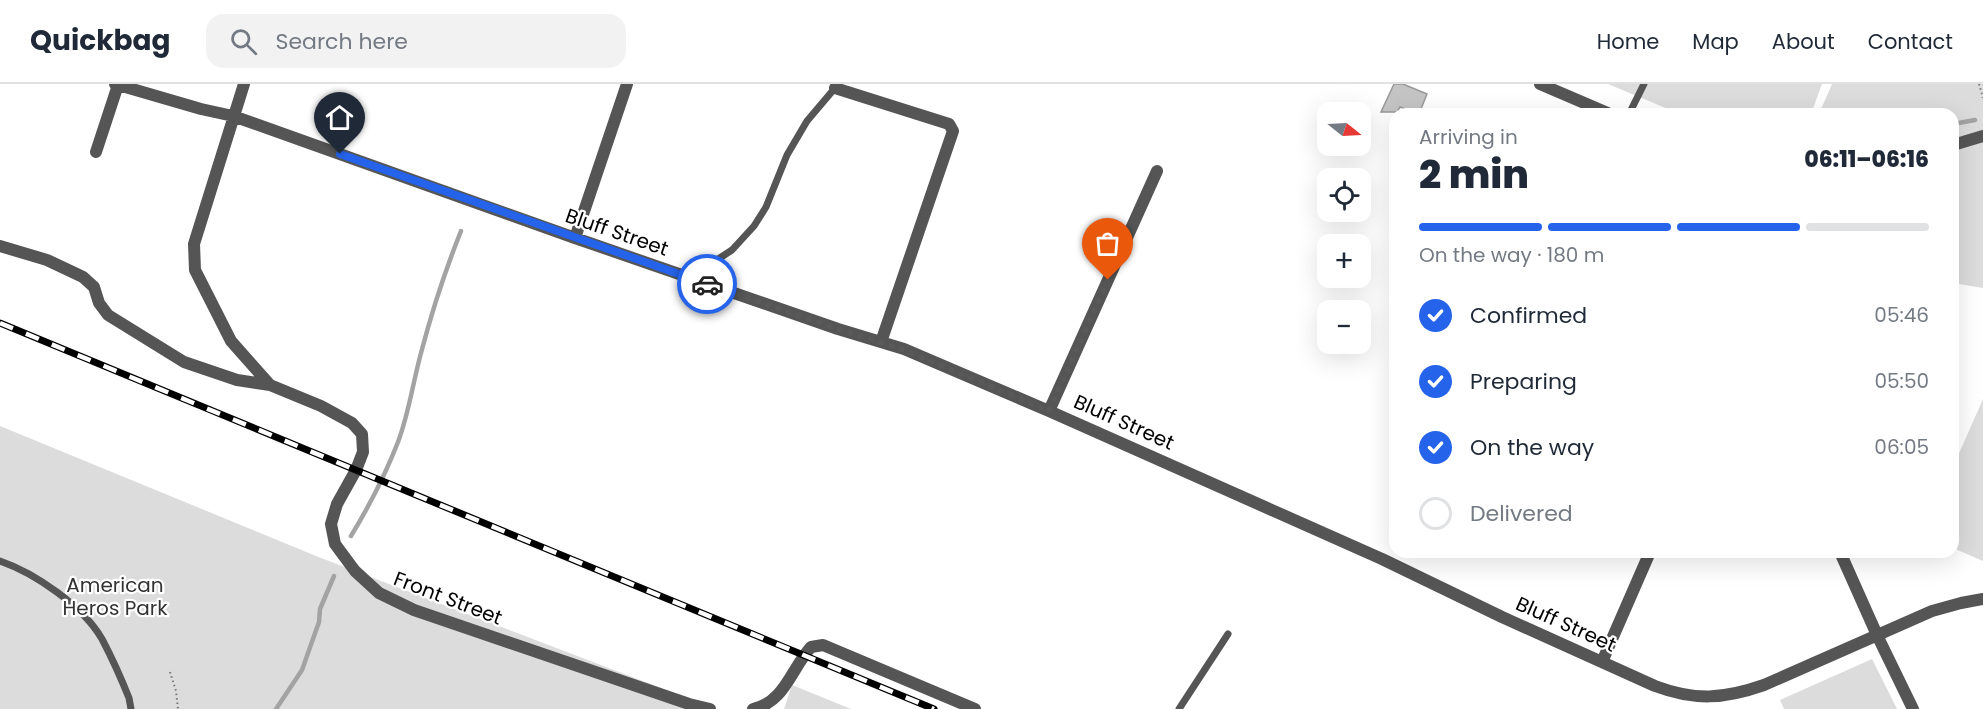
<!DOCTYPE html>
<meta charset="utf-8">
<style>
body{margin:0;font-family:Poppins,sans-serif;background:#f2f2f3;color:#1f2937;height:100vh;display:flex;flex-direction:column;font-size:22px;white-space:nowrap}
*{box-sizing:border-box;margin:0}
p{font-size:20px;color:#747a83}
.icon{flex:none;width:33px;height:33px;fill:none;stroke:currentColor;stroke-width:2;stroke-linecap:round;stroke-linejoin:round}
.map{position:relative;flex:1;overflow:hidden}
.side{position:absolute;left:1389px;top:24px;width:570px;height:450px;display:flex;flex-direction:column;background:#fff;border-radius:18px;box-shadow:0 6px 24px #0002}
.side>*{flex:none}
.needle{width:39px;rotate:108deg}
.tools{position:absolute;left:1317px;top:18px;display:grid;gap:12px}
.tools a{display:grid;place-items:center;width:54px;height:54px;border-radius:12px;background:#fff;box-shadow:0 6px 24px #0002;font-size:30px}
.pin{position:absolute;display:grid;place-items:center;width:51px;height:51px;color:#fff;margin:-62px -26px;border-radius:50% 50% 50% 0;rotate:-45deg;box-shadow:0 0 6px #0007}
.pin .icon{rotate:45deg}
.courier{position:absolute;display:grid;place-items:center;width:60px;height:60px;margin:-30px;border:4px solid #2563eb;border-radius:50%;background:#fff;color:#222;box-shadow:0 2px 8px #0007}
.headline em{font-style:normal;font-weight:800}
.headline div{display:flex;flex-direction:column-reverse}
.headline{display:flex;align-items:center;justify-content:space-between;height:102px;padding:0 30px}
h1{font-size:39px;font-weight:800;line-height:45px}
.bar{display:grid;grid-template-columns:repeat(4,1fr);gap:9px 6px;align-content:center;height:72px;padding:0 30px}
.bar i{height:8px;border-radius:4px;background:#e0e1e3}
.bar .selected{background:#2563eb}
.bar p{grid-column:span 4}
ol{padding:0 30px;list-style:none}
li{display:flex;align-items:center;gap:18px;height:66px}
li p{margin-inline-start:auto}
li .icon{padding:6px;border-radius:50%;background:#2563eb;color:#fff;stroke-width:4}
li:last-child{color:#747a83}
li i{width:33px;height:33px;border:3px solid #e0e1e3;border-radius:50%}
header{display:flex;align-items:center;gap:36px;box-sizing:border-box;height:84px;padding:0 30px;background:#fff;border-bottom:2px solid #e0e1e3}
header strong{font-size:28px}
nav{display:flex;gap:33px;margin-inline-start:auto;font-size:21px}
.search{width:420px;height:54px;background:#f2f2f3;display:flex;align-items:center;gap:15px;box-sizing:border-box;padding:0 21px;border-radius:18px;color:#747a83;font-size:22px}
.map>svg:first-child{display:block}
.green{fill:#dcdcdc}
.lines{fill:none;stroke-linecap:round;stroke-linejoin:round}
.stream{stroke:#a3a3a3;stroke-width:4.5}
.building{fill:#c4c4c4;stroke:#999;stroke-width:1.5}
.path{stroke:#777;stroke-width:2;stroke-dasharray:1.5 3;stroke-linecap:butt}
.lane{stroke:#555;stroke-width:7}
.street{stroke:#555;stroke-width:12}
.rail-casing{stroke:#000;stroke-width:7}
.rail{stroke:#fff;stroke-width:4.5;stroke-dasharray:14;stroke-linecap:butt}
.done{stroke:#595959;stroke-width:6;stroke-dasharray:0 10.8}
.route{stroke:#2563eb;stroke-width:8}
.labels{text-anchor:middle;dominant-baseline:central;stroke-width:4.5;stroke-linejoin:round;paint-order:stroke}
.street-label{font-size:20px;fill:#000;stroke:#fff}
.park-label{font-size:20px;fill:#333;stroke:#fff}
</style>
<header>
<strong>Quickbag</strong>
<div class="search"><svg class="icon" aria-label="search" viewBox="0 0 24 24"><circle cx="10" cy="10" r="6"/><path d="M15 15l6 6"/></svg>Search here</div>
<nav><a>Home</a><a>Map</a><a>About</a><a>Contact</a></nav>
</header>
<div class="map">
<svg width="1983" height="625" viewBox="0 0 1983 625">
<rect width="100%" height="100%" fill="#fff"/>
<path class="green" d="M1608,0H1822L1811,30H1680Z
M1832,0H1983V204L1953,199V30H1819Z
M1983,315V477L1953,464V383Z
M0,342L321,474L716,625H0Z
M1872,575L1897,625H1784L1780,616Z
M792,601L851,625H784Z"/>
<g class="lines">
<path class="stream" d="M1953,40L1975,36
M351,452C368,424 386,389 398,358C409,329 413,298 421,269C432,227 445,187 461,147
M276,625L302,586L319,538L320,525L334,492"/>
</g>
<path class="building" d="M1394,0H1403L1427,10L1419,30L1400,23L1397,28H1381Z"/>
<g class="lines">
<path class="path" d="M1979,0L1983,14
M170,588L176,607L178,625"/>
<path class="lane" d="M1629,30L1644,0
M701,198L706,183L732,166L754,142L766,123L787,71L807,37L835,4
M0,477C35,489 83,522 102,555C112,574 121,594 129,614L131,625
M1179,625L1228,550"/>
<path class="street" d="M115,0L201,25L233,32L575,154L838,245L904,265L1049,327L1382,475L1502,533L1655,602C1695,617 1724,615 1764,601L1932,527L1961,519L1983,515
M244,0L194,160L195,186L231,257L270,301
M1540,0L1610,30
M835,4L949,40L953,47L881,258
M1953,61L1983,52
M96,68L118,1
M575,154L627,0
M0,162L47,176L83,193L94,203L99,219L108,231L184,278L237,296L270,301L321,322L352,339L362,350L363,368L356,386L337,420L331,440L335,460L355,487L379,509L414,526L689,620L710,625
M1049,327L1157,87
M1840,468L1877,551L1913,625
M1602,578L1650,468
M753,625C785,618 791,585 811,563L823,561L975,625"/>
<g class="rail-casing">
<path id="rail" d="M0,239L934,625"/>
</g>
<use href="#rail" class="rail"/>
</g>
<g class="lines">
<path class="done" d="M707,200L838,245L904,266L1049,327L1108,196"/>
<path class="route" d="M340,70L707,200"/>
</g>
<g class="labels">
<g class="street-label">
<text transform="translate(617 148) rotate(19)">Bluff Street</text>
<text transform="translate(1124 338) rotate(24)">Bluff Street</text>
<text transform="translate(448 514) rotate(21)">Front Street</text>
<text transform="translate(1566 540) rotate(24)">Bluff Street</text>
</g>
<g class="park-label">
<text x="115" y="501">American<tspan x="115" dy="23">Heros Park</tspan></text>
</g>
</g>
</svg>
<div class="tools">
<a><svg class="needle" viewBox="-14 -14 28 28"><path d="M0-13l5 13h-10z" fill="#e53935"/><path d="M0 13l5-13h-10z" fill="#747a83"/></svg></a>
<a><svg class="icon" aria-label="locate" viewBox="0 0 24 24"><circle cx="12" cy="12" r="6"/><path d="M12 2v4M12 18v4M2 12h4M18 12h4"/></svg></a>
<a>+</a>
<a>−</a>
</div>
<div class="pin" style="left:1108px;top:196px;background:#ea580c"><svg class="icon" aria-label="bag" viewBox="0 0 24 24"><path d="M5 8h14l-1 12H6zM9 8a3 3 0 0 1 6 0"/></svg></div>
<div class="pin" style="left:340px;top:70px;background:#1f2937"><svg class="icon" aria-label="home" viewBox="0 0 24 24"><path d="M3 11l9-7 9 7M6 9v11h12V9"/></svg></div>
<div class="courier" style="left:707px;top:200px"><svg class="icon" aria-label="car" viewBox="0 0 24 24"><path d="M5 17H2v-5l4-1 3-4h7l3 4 3 1v5h-3M9 17h6M6 11h13"/><circle cx="7" cy="17" r="2"/><circle cx="17" cy="17" r="2"/></svg></div>
<section class="side">
<div class="headline"><div><h1>2 min</h1><p>Arriving in</p></div><em>06:11–06:16</em></div>
<div class="bar"><i class="selected"></i><i class="selected"></i><i class="selected"></i><i></i><p>On the way · 180 m</p></div>
<ol>
<li><svg class="icon" aria-label="check" viewBox="0 0 24 24"><path d="M5 12l5 5 9-10"/></svg>Confirmed<p>05:46</p></li>
<li><svg class="icon" aria-label="check" viewBox="0 0 24 24"><path d="M5 12l5 5 9-10"/></svg>Preparing<p>05:50</p></li>
<li><svg class="icon" aria-label="check" viewBox="0 0 24 24"><path d="M5 12l5 5 9-10"/></svg>On the way<p>06:05</p></li>
<li><i></i>Delivered</li>
</ol>
</section>
</div>
